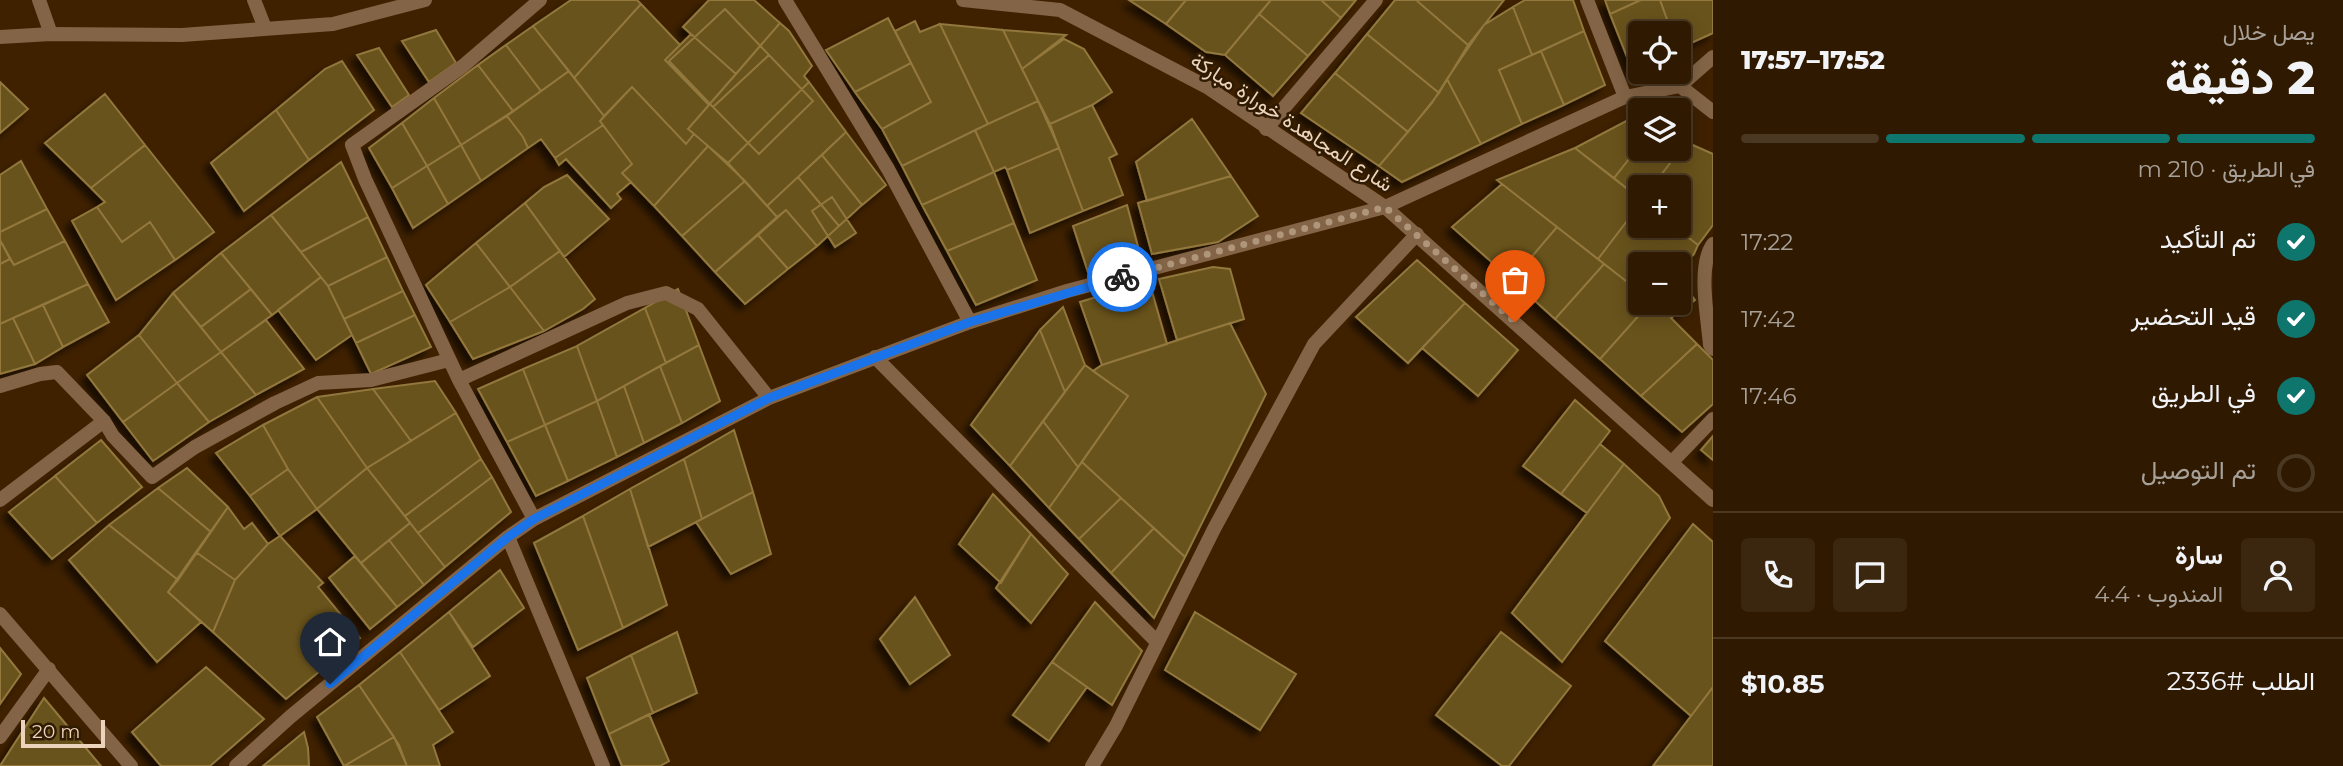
<!DOCTYPE html>
<html lang="ar">
<meta charset="utf-8">
<style>
body{margin:0;font-family:Montserrat,Vazirmatn,sans-serif;background:#3b260f;color:#f1f3f6;direction:rtl;height:100vh;display:flex;flex-direction:column;font-size:26px;white-space:nowrap}
*{box-sizing:border-box;margin:0}
p{font-size:23px;color:#a7a099}
.icon{flex:none;width:38px;height:38px;fill:none;stroke:currentColor;stroke-width:2;stroke-linecap:round;stroke-linejoin:round}
.map{position:relative;flex:1;overflow:hidden;direction:ltr}
.details{display:flex;flex-direction:column;background:#2f1900;width:630px}
.details>*{flex:none}
.buttons{position:absolute;left:1628px;top:21px;display:grid;gap:14px}
.buttons a{display:grid;place-items:center;width:63px;height:63px;border-radius:7px;background:#2f1900;box-shadow:0 4px 18px #0003,0 0 0 2px #4a3822;font-size:35px}
.scale{position:absolute;left:21px;bottom:18px;width:84px;box-sizing:border-box;padding-left:7px;border:4px solid #ecd3bc;border-top:0;font-size:19px;line-height:24px;white-space:nowrap;color:#ecd3bc;-webkit-text-stroke:5px #2f1a02;paint-order:stroke}
.pin{position:absolute;display:grid;place-items:center;width:60px;height:60px;color:#fff;margin:-72px -30px;border-radius:50% 50% 50% 0;rotate:-45deg;box-shadow:0 0 7px #0007}
.pin .icon{rotate:45deg}
.courier{position:absolute;display:grid;place-items:center;width:70px;height:70px;margin:-35px;border:5px solid #1a73e8;border-radius:50%;background:#fff;color:#222;box-shadow:0 2px 9px #0007}
.headline em{font-style:normal;font-weight:800}
.headline div{display:flex;flex-direction:column-reverse}
.headline{display:flex;align-items:center;justify-content:space-between;height:119px;padding:0 28px}
h1{font-size:46px;font-weight:800;line-height:52px}
.bar{display:grid;grid-template-columns:repeat(4,1fr);gap:10px 7px;align-content:center;height:84px;padding:0 28px}
.bar i{height:9px;border-radius:5px;background:#4a3822}
.bar .selected{background:#0f766e}
.bar p{grid-column:span 4}
.line{display:flex;align-items:center;gap:18px;padding:0 28px;border-top:2px solid #4a3822}
.line div{flex:1}
.round{display:grid;place-items:center;flex:none;width:74px;height:74px;border-radius:7px;background:#3b260f}
ol{padding:0 28px;list-style:none}
li{display:flex;align-items:center;gap:21px;height:77px}
li p{margin-inline-start:auto}
li .icon{padding:7px;border-radius:50%;background:#0f766e;color:#fff;stroke-width:4}
li:last-child{color:#a7a099}
li i{width:38px;height:38px;border:4px solid #4a3822;border-radius:50%}
main{display:flex;flex:1;min-height:0}
.map>svg:first-child{display:block}
.building{fill:#69521b;stroke:#92783e;stroke-width:2;filter:url(#shadow)}
.lines{fill:none;stroke-linecap:round;stroke-linejoin:round}
.minor{stroke:#836446;stroke-width:14}
.tertiary{stroke:#836446;stroke-width:14}
.done{stroke:#af957a;stroke-width:7;stroke-dasharray:0 12.6}
.route{stroke:#1a73e8;stroke-width:9}
.labels{text-anchor:middle;dominant-baseline:central;stroke-width:5;stroke-linejoin:round;paint-order:stroke}
.street-label{font-size:21px;fill:#ecd3bc;stroke:#2f1a02}
</style>
<main>
<section class="details">
<div class="headline"><div><h1>2 دقيقة</h1><p>يصل خلال</p></div><em>17:52–17:57</em></div>
<div class="bar"><i class="selected"></i><i class="selected"></i><i class="selected"></i><i></i><p>في الطريق · 210 m</p></div>
<ol>
<li><svg class="icon" aria-label="check" viewBox="0 0 24 24"><path d="M5 12l5 5 9-10"/></svg>تم التأكيد<p>17:22</p></li>
<li><svg class="icon" aria-label="check" viewBox="0 0 24 24"><path d="M5 12l5 5 9-10"/></svg>قيد التحضير<p>17:42</p></li>
<li><svg class="icon" aria-label="check" viewBox="0 0 24 24"><path d="M5 12l5 5 9-10"/></svg>في الطريق<p>17:46</p></li>
<li><i></i>تم التوصيل</li>
</ol>
<div class="line" style="height:126px"><a class="round"><svg class="icon" aria-label="person" viewBox="0 0 24 24"><circle cx="12" cy="8" r="4"/><path d="M4 21q1-7 8-7t8 7"/></svg></a><div><b>سارة</b><p>المندوب · 4.4</p></div><a class="round"><svg class="icon" aria-label="chat" viewBox="0 0 24 24"><path d="M4 5h16v11H9l-5 4z"/></svg></a><a class="round"><svg class="icon" aria-label="phone" viewBox="0 0 24 24"><path d="M5 4h4l2 5-3 2q2 4 5 5l2-3 5 2v4C11 20 4 13 5 4z"/></svg></a></div>
<div class="line" style="height:91px"><div>الطلب #2336</div><b>$10.85</b></div>
</section>
<div class="map">
<svg width="1713" height="766" viewBox="0 0 1713 766">
<defs>
<filter id="shadow"><feDropShadow dx="-6" dy="6" stdDeviation="3.5" flood-color="#0009"/></filter>
</defs>
<rect width="100%" height="100%" fill="#3f2100"/>
<path class="building" d="M571,0H637L641,4L574,78L533,26Z
M709,0H754L780,23L736,74L683,27Z
M1129,0H1186L1166,24Z
M1186,0H1271L1225,55L1206,52L1166,24Z
M1271,0H1321L1341,18L1308,56L1259,14Z
M1321,0H1356L1341,18Z
M1395,0H1416L1468,45L1439,93L1367,34Z
M1416,0H1504L1468,45Z
M1525,0H1573L1584,31L1532,55L1513,7Z
M1605,0H1641L1610,14Z
M1641,0H1660L1672,33H1640V68L1633,72L1610,14Z
M1660,0H1713V33L1678,49V33H1672Z
M641,4L680,45L665,60L709,105L688,129L694,134L686,144L632,87L604,116L574,78Z
M1513,7L1532,55L1499,70L1522,124L1481,144L1447,79L1484,25Z
M725,9L769,55L713,107L669,61Z
M1259,14L1308,56L1273,96L1225,55Z
M888,18L911,63L855,92L826,50Z
M915,21L920,32L940,24L988,124L902,166L882,129L931,102L895,31Z
M780,23L789,31L812,66L804,76L809,82L728,163L688,129Z
M940,24L1003,30L1038,101L988,124Z
M533,26L569,71L541,91L506,45Z
M436,30L456,63L429,82L402,41Z
M1003,30L1066,35L1022,69Z
M1584,31L1605,85L1564,105L1541,51Z
M691,34L736,74L709,105L665,60Z
M1367,34L1439,93L1408,132L1335,73Z
M1064,39L1084,49L1112,92L1092,105L1050,124L1022,69Z
M506,45L541,91L513,111L478,65Z
M379,48L409,95L392,107L357,55Z
M1541,51L1564,105L1522,124L1499,70Z
M769,55L813,101L759,154L713,107Z
M342,61L374,110L309,160L276,110L325,69Z
M911,63L931,102L882,129L855,92Z
M478,65L513,111L461,145L434,98Z
M569,71L604,116L600,121L603,125L555,158L541,139L528,148L523,137L507,116Z
M1335,73L1408,132L1379,166L1301,113Z
M1447,79L1481,144L1402,182L1379,166L1432,103Z
M0,82L28,109L0,133Z
M809,82L846,132L767,206L728,163Z
M632,87L686,144L694,134L708,146L654,206L622,173L632,164L600,121Z
M105,94L145,145L91,188L45,143Z
M434,98L461,145L427,166L402,123Z
M1038,101L1059,148L1007,170L1005,167L994,172L975,130Z
M1092,105L1117,154L1109,158L1123,195L1083,211L1050,124Z
M276,110L309,160L244,211L211,163Z
M507,116L523,137L528,148L481,181L461,145Z
M1192,119L1231,176L1147,201L1136,162Z
M1630,119L1640,121V145L1614,178L1575,148Z
M402,123L427,166L392,188L369,148Z
M603,125L632,164L622,173L631,182L617,194L621,199L611,208L566,159L559,165L555,158Z
M975,130L994,172L922,205L902,166Z
M846,132L886,185L862,205L822,155Z
M1678,138L1686,142L1652,187H1640V199L1614,178L1640,145V149H1678Z
M1686,142L1713,154V225L1698,245L1674,226H1678V187H1652Z
M145,145L214,232L175,260L150,222L122,242L97,207L105,202L91,188Z
M461,145L481,181L448,204L427,166Z
M708,146L745,181L682,236L654,206Z
M1059,148L1083,211L1030,233L1007,170Z
M1575,148L1640,199V204L1598,259L1497,180Z
M822,155L862,205L839,226L798,177Z
M21,161L47,209L0,232V175Z
M341,162L368,217L301,252L271,215Z
M427,166L448,204L413,228L392,188Z
M994,172L1014,223L947,251L922,205Z
M567,175L609,219L564,257L525,203L544,187Z
M1231,176L1258,216L1218,242L1152,254L1138,203Z
M798,177L839,226L817,246L786,210L777,217L767,206Z
M745,181L777,217L715,272L682,236Z
M1502,184L1557,227L1512,280L1452,227Z
M832,197L856,233L835,247L812,211Z
M525,203L560,251L510,287L476,243Z
M1640,204V226H1674L1698,245L1694,254L1678,272V264H1640V292L1598,259Z
M1127,205L1141,258L1088,272L1073,226Z
M97,207L122,242L150,222L175,260L116,300L72,221Z
M47,209L65,241L14,265L0,240V232Z
M786,210L817,246L788,269L758,235Z
M271,215L321,277L272,315L221,253Z
M368,217L387,257L328,286L301,252Z
M1014,223L1037,280L976,305L947,251Z
M1557,227L1604,264L1555,319L1512,280Z
M758,235L788,269L745,304L715,272Z
M0,240L10,259L0,264Z
M65,241L88,284L0,324V264L10,259L14,265Z
M476,243L510,287L450,322L426,285Z
M560,251L595,299L583,309L544,331L510,287Z
M221,253L251,289L201,327L173,293Z
M387,257L403,291L344,319L328,286Z
M1417,260L1465,303L1408,363L1356,317Z
M1604,264L1640,292V303H1650L1600,359L1555,319Z
M1685,264L1690,271L1685,287L1695,300L1671,318L1697,344L1641,396L1600,359L1650,303H1678V272Z
M1213,267L1230,269L1244,319L1177,340L1159,279Z
M321,277L328,286L352,335L316,360L278,310Z
M1149,281L1167,344L1102,365L1080,302Z
M88,284L109,322L63,347L43,305Z
M510,287L544,331L473,359L450,322Z
M251,289L272,315L221,352L201,327Z
M678,289L699,345L666,363L645,308Z
M403,291L415,315L356,343L344,319Z
M173,293L221,352L177,383L139,335Z
M1465,303L1518,350L1478,396L1422,348Z
M43,305L63,347L35,364L13,318Z
M1063,307L1085,365L1065,392L1040,330Z
M645,308L666,363L597,401L577,346Z
M415,315L431,347L371,374L356,343Z
M13,318L35,364L0,374V324Z
M266,320L304,369L256,395L221,352Z
M1230,323L1266,394L1185,557L1082,462L1128,396L1093,371L1102,365Z
M1040,330L1065,392L1010,466L971,425Z
M139,335L177,383L123,422L87,375Z
M1697,344L1713,360V404L1682,432L1641,396Z
M699,345L720,401L682,423L660,366Z
M577,346L597,401L545,425L523,369Z
M221,352L256,395L209,422L177,383Z
M1085,365L1128,396L1078,467L1043,421Z
M660,366L682,423L644,443L624,386Z
M523,369L545,425L507,442L478,389Z
M435,381L456,413L411,441L373,389Z
M177,383L209,422L153,461L123,422Z
M624,386L644,443L617,457L597,401Z
M373,389L411,441L367,468L317,397Z
M317,397L367,468L317,509L288,469L263,425Z
M1575,400L1610,431L1561,494L1523,466Z
M597,401L617,457L568,481L545,425Z
M456,413L481,459L405,516L367,468Z
M1043,421L1078,467L1049,508L1010,466Z
M263,425L288,469L250,496L216,453Z
M545,425L568,481L536,496L507,442Z
M734,430L753,492L702,519L684,459Z
M1713,436V460L1701,450Z
M101,440L142,487L97,523L55,476Z
M1600,444L1624,464L1587,513L1561,494Z
M481,459L492,477L418,533L405,516Z
M684,459L702,519L648,547L630,489Z
M1082,462L1121,498L1079,539L1049,508Z
M1624,464L1659,496L1670,518L1562,662L1512,613Z
M187,468L228,507L211,532L158,488Z
M367,468L410,523L361,563L317,509Z
M288,469L317,509L280,536L250,496Z
M55,476L97,523L52,559L9,512Z
M492,477L511,512L445,567L418,533Z
M158,488L211,532L178,580L109,525Z
M630,489L667,605L623,628L583,516Z
M753,492L771,554L731,574L696,522Z
M993,494L1031,534L1001,583L959,544Z
M1121,498L1154,528L1111,573L1079,539Z
M228,507L244,529L252,523L268,544L235,580L196,552Z
M583,516L623,628L578,650L534,543Z
M410,523L445,567L424,585L389,540Z
M1693,524L1713,542V687L1691,716L1605,641Z
M109,525L178,580L168,592L201,622L157,662L69,560Z
M1154,528L1185,557L1154,618L1111,573Z
M1031,534L1068,574L1031,623L996,588Z
M280,536L323,583L318,587L360,638L286,699L213,632L235,580L268,544Z
M389,540L424,585L397,607L361,563Z
M196,552L235,580L213,632L168,592Z
M355,556L397,607L370,629L329,578Z
M500,570L524,608L473,647L449,612Z
M915,597L950,655L910,684L880,639Z
M1095,602L1142,651L1112,705L1052,662Z
M449,612L490,676L439,710L400,652Z
M1195,612L1296,674L1260,730L1165,670Z
M677,632L697,693L653,713L631,655Z
M1501,632L1571,686L1509,766H1502L1436,715Z
M0,648L21,674L0,704Z
M400,652L453,732L433,745L440,766H407L399,745L359,685Z
M631,655L653,713L609,734L587,678Z
M1052,662L1087,687L1049,741L1013,715Z
M206,667L264,719L210,766H161L132,732Z
M359,685L394,737L344,766L317,717Z
M1713,687V766H1653L1691,716Z
M44,698L101,766H0Z
M649,714L669,761L660,766H622L609,734Z
M304,732L308,748L309,766H263Z
M394,737L407,766H344Z"/>
<g class="lines">
<path class="minor" d="M39,0L51,34
M254,0L265,28
M785,0L888,169L970,322
M1587,0L1625,97
M1680,86L1713,112
M1266,129L1376,0
M1713,244C1697,266 1708,319 1710,345L1713,349
M875,357L1157,642
M459,380L627,303L666,293L698,309L769,398
M0,386L40,374L57,372L104,421
M1672,462L1713,419
M0,500L104,421L113,436L152,477L195,447L275,403L318,383L371,380L449,360
M534,519L459,380L365,179L352,145L463,66L540,0
M508,537L603,766
M0,614L131,766
M0,737L49,669
M236,766L290,717L508,537L534,519L769,398L970,322L1067,291L1385,207L1625,97L1680,86L1713,57
M1092,766L1116,726L1214,529L1314,344L1417,234"/>
<path class="tertiary" d="M963,0L1060,10L1207,87L1385,207L1713,500
M0,37L51,34L182,35L333,24L425,0"/>
</g>
<g class="lines">
<path class="done" d="M1122,277L1385,207L1515,322"/>
<path class="route" d="M330,684L508,537L534,519L769,398L970,322L1122,277"/>
</g>
<g class="labels">
<g class="street-label">
<text transform="translate(1292 122) rotate(33)">شارع المجاهدة خورارة مباركة</text>
</g>
</g>
</svg>
<div class="buttons">
<a><svg class="icon" aria-label="locate" viewBox="0 0 24 24"><circle cx="12" cy="12" r="6"/><path d="M12 2v4M12 18v4M2 12h4M18 12h4"/></svg></a>
<a><svg class="icon" aria-label="layers" viewBox="0 0 24 24"><path d="M12 4l9 5-9 5-9-5zM3 14l9 5 9-5"/></svg></a>
<a>+</a>
<a>−</a>
</div>
<div class="scale">20 m</div>
<div class="pin" style="left:1515px;top:322px;background:#ea580c"><svg class="icon" aria-label="bag" viewBox="0 0 24 24"><path d="M5 8h14l-1 12H6zM9 8a3 3 0 0 1 6 0"/></svg></div>
<div class="pin" style="left:330px;top:684px;background:#1f2937"><svg class="icon" aria-label="home" viewBox="0 0 24 24"><path d="M3 11l9-7 9 7M6 9v11h12V9"/></svg></div>
<div class="courier" style="left:1122px;top:277px"><svg class="icon" aria-label="bike" viewBox="0 0 24 24"><circle cx="6" cy="16" r="4"/><circle cx="18" cy="16" r="4"/><path d="M6 16l4-8h5l3 8M10 8l3 8H6M13 5h3"/></svg></div>
</div>
</main>
